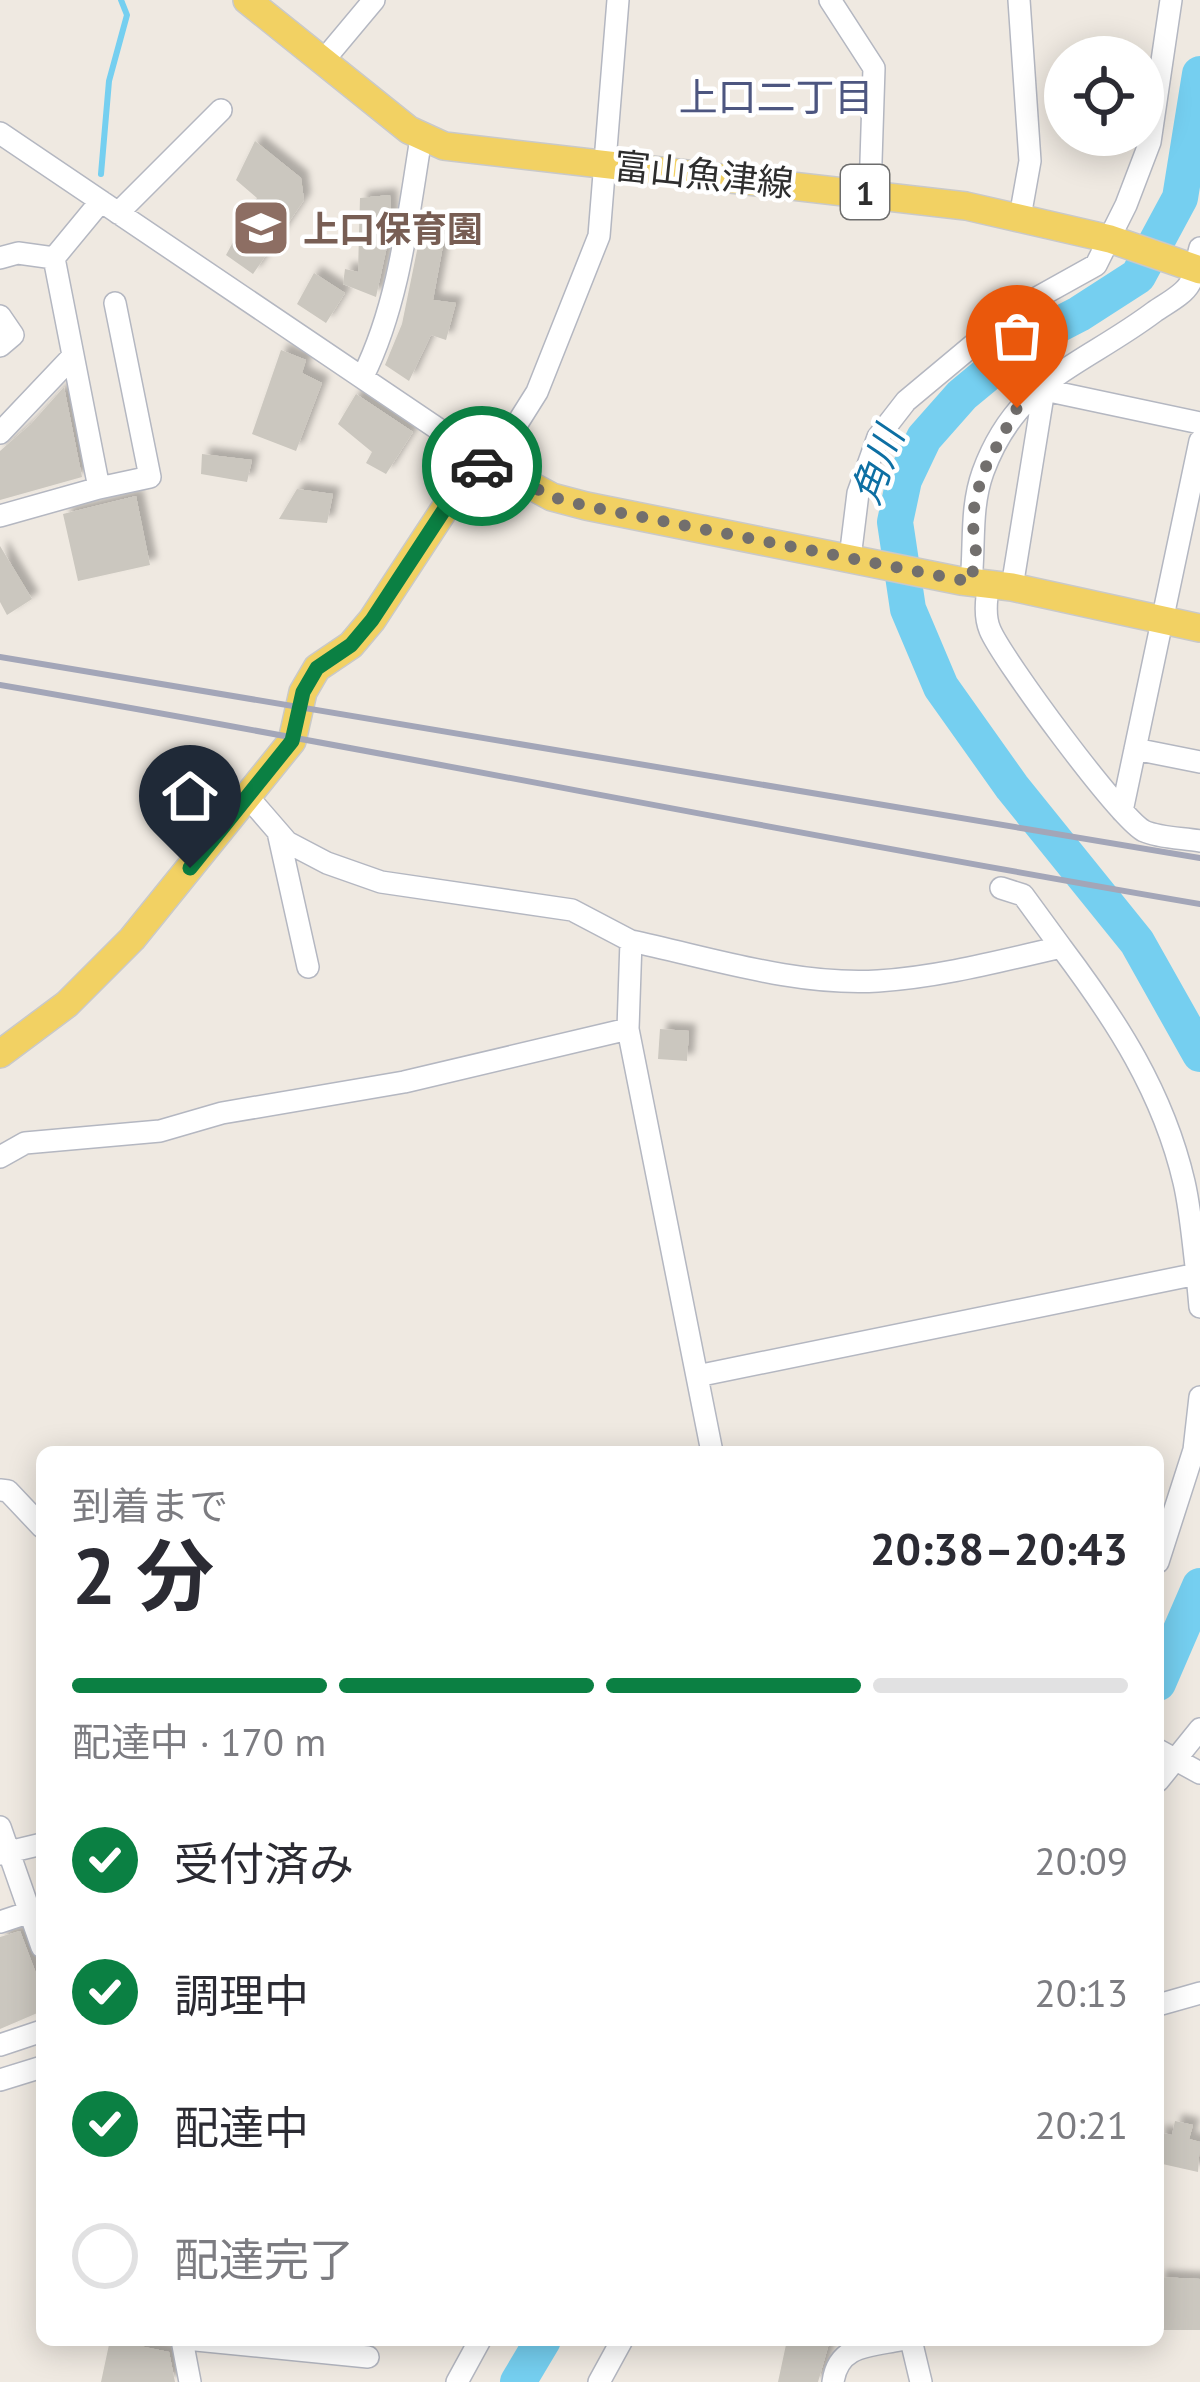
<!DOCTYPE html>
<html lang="ja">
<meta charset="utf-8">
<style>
body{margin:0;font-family:"PT Sans","Noto Sans JP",sans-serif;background:#f2f2f3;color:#2b2b33;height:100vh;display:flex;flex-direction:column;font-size:45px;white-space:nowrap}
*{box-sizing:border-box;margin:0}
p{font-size:39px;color:#7c7c81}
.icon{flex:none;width:66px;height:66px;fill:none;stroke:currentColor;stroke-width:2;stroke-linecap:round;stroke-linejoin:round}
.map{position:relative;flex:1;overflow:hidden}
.side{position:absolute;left:36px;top:1446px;width:1128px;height:900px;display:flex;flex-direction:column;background:#fff;border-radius:18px;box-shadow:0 6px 30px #0003}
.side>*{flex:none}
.tools{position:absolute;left:1044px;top:36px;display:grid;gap:24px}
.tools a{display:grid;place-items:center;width:120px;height:120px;border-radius:50%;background:#fff;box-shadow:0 6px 30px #0003;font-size:60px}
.pin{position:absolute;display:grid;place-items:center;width:102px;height:102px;color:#fff;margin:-123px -51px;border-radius:50% 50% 50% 0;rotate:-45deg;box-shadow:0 0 12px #0007}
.pin .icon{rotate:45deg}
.courier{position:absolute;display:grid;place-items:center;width:120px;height:120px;margin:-60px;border:9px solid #0b8043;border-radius:50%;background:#fff;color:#222;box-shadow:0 3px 15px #0007}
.head em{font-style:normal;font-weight:700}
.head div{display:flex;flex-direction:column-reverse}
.head{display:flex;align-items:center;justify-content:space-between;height:204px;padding:0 36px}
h1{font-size:78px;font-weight:700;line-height:90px}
.bar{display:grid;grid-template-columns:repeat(4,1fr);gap:18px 12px;align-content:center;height:144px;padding:0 36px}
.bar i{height:15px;border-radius:9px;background:#e1e1e2}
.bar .on{background:#0b8043}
.bar p{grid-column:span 4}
ol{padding:0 36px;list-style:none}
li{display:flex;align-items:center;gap:36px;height:132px}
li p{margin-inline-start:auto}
li .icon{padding:12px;border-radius:50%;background:#0b8043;color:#fff;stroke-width:4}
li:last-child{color:#7c7c81}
li i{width:66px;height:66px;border:6px solid #e1e1e2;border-radius:50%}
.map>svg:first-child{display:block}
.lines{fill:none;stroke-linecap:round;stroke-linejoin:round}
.stream{stroke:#75cff0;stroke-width:6}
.river{stroke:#75cff0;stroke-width:36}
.building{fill:#cbc7bf;filter:url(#shadow)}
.minor-casing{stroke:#b4b7c1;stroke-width:24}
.major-casing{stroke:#c9c9c9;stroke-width:30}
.minor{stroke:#fff;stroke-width:21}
.major{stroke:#f2d163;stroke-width:27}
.rail{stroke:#a3a6b8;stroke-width:6}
.done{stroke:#726f6d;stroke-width:12;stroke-dasharray:0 21.6}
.route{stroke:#0b8043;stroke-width:15}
.labels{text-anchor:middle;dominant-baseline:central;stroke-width:9;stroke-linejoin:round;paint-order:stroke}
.shield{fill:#fff;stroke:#6d6d6d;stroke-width:3}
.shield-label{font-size:33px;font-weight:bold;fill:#2e2e2e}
.street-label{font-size:36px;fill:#2e2e2e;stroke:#fff}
.education-label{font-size:36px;font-weight:bold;fill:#785e54;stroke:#fff;text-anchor:start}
.neighbourhood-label{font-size:39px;fill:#4d5680;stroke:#fff}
.water-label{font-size:39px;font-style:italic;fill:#0d6fa3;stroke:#fff}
</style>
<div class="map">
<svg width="1200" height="2382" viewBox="0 0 1200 2382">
<defs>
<filter id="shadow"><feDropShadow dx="7" dy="-7" stdDeviation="3" flood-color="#0004"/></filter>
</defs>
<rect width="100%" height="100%" fill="#efe9e1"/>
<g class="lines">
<path class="stream" d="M101,174L109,81L127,15L121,0"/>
<path class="river" d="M1200,74L1180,198L1138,276L1079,314L1027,341L962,395L924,438L904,480L895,522L908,609L941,687L1012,787L1137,942L1200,1054
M1158,1683L1200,1586
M518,2382L543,2340"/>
</g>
<path class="building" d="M255,141L301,178L304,200L253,274L226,255L257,198L236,180Z
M390,195L392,223L376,297L343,284L345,269L358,272L360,198Z
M421,231L445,235L433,300L456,303L446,340L431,335L409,381L385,365L402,324Z
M314,273L345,293L326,323L297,304Z
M281,350L306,360L302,373L322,383L296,451L252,434Z
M64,387L82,477L0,500V451L31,424Z
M356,394L413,432L386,474L366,463L372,452L338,424Z
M202,454L252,460L247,482L201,474Z
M297,489L333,494L327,523L279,519Z
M136,496L150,565L78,581L63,514Z
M0,546L32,599L7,615L0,602Z
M660,1029L689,1031L687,1061L658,1059Z
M20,1931L37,1976L42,1974V2011L0,2029V1937Z
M1175,2121L1193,2125L1189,2139L1200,2142L1198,2172L1158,2163V2132L1172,2135Z
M1158,2277L1200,2279V2330H1158Z
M110,2340L169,2352L175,2382H101Z
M787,2340H830L818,2382H778Z"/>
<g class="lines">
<g class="minor-casing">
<path id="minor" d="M830,0L874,68L870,192
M1019,0L1030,161L1020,217
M323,61L374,0
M0,133L487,462L510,435L537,392L599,236L618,0
M118,213L221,110
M0,258L18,253L54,258L101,201
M0,316L13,335L0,346
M363,376C399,304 408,217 421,138
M0,433L73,356
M99,488L150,477L115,303
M0,516L99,488L54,258
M850,558L858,493L878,437L906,401L1015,310L1096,265L1126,205L1150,142L1171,0
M971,582C975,545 970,508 983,472C1017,379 1082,366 1154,312C1165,304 1184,295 1190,283C1195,273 1197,259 1200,248
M989,584C986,599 984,616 990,630C1002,659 1120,819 1144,831C1159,838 1184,838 1200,841
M1012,587L1045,383L1054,392L1200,423
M1135,749L1200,762
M248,797L287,842L327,863L381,882L572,910L631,941L628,1029L712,1452
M1122,811L1200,441
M278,832L308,967
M631,941C711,958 796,986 878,981C940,977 1000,961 1061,947L1023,895L1001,888
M0,1157L25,1143L160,1131L222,1113L404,1082L628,1029
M1197,1274L1200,1307
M697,1376L1197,1274C1193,1244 1191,1212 1184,1182C1163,1092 1116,1020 1061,947
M0,1490L8,1491L42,1527
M1158,1562L1194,1450L1200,1397
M1158,1750L1200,1773
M1158,1781L1200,1729
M0,1827L42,1947
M0,1854L42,1844
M0,1922L30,1912
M1158,2005L1200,1993
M0,2045L42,2031
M0,2080L42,2067
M182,2340L190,2382
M196,2340L368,2357
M911,2340L921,2382
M457,2382L480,2340
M599,2382L622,2340
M833,2382C838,2345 869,2346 900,2340"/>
</g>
<g class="major-casing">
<path id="major" d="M247,0L409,130L444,146L966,206L1110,239L1200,270
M0,1054L67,1004L132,939L292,741L303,692L317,668L351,645L372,620L461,484L487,462L552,497L586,506L961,581L1012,587L1200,628"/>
</g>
<use href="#minor" class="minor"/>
<use href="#major" class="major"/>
<path class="rail" d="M0,657L1200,858
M0,685C401,754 799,836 1200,904"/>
</g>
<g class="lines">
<path class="done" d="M482,466L487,462L552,497L586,506L971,582L976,552L972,517L982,474L1017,408"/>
<path class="route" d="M190,868L292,741L303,692L317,668L351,645L372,620L461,484L482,466"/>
</g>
<defs>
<g id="school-square" transform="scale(3)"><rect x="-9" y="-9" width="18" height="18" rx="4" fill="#8d6e63" stroke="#fff"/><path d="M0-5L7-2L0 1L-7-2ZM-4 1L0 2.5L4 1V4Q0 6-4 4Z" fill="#fff"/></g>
</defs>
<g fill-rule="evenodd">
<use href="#school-square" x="261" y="228"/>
</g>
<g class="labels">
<rect class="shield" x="841" y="165" width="48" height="54" rx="9"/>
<g class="shield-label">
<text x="865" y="192">1</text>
</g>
<g class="street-label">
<text transform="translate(704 174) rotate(6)">富山魚津線</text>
</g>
<g class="education-label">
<text x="303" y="228">上口保育園</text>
</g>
<g class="neighbourhood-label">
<text x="776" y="96">上口二丁目</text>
</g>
<g class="water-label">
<text transform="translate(877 465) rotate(-70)">角川</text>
</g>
</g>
</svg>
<div class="tools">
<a><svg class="icon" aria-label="locate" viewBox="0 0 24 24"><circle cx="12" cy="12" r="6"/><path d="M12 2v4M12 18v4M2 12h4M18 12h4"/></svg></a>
</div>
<div class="pin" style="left:1017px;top:408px;background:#ea580c"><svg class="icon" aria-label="bag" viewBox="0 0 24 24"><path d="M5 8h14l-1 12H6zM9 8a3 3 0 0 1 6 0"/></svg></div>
<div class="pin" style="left:190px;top:868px;background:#1f2937"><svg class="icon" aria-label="home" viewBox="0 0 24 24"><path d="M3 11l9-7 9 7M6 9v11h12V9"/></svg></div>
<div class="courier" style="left:482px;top:466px"><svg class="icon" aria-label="car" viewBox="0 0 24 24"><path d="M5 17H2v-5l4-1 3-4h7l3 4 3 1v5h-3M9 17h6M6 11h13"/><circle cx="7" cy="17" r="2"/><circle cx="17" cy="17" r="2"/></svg></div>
<section class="side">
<div class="head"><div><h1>2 分</h1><p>到着まで</p></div><em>20:38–20:43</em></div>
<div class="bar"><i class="on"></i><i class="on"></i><i class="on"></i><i></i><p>配達中 · 170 m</p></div>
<ol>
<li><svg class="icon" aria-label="check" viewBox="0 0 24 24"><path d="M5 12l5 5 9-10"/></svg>受付済み<p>20:09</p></li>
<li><svg class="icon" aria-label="check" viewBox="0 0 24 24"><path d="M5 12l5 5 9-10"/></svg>調理中<p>20:13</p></li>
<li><svg class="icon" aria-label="check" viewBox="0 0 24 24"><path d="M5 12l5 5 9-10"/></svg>配達中<p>20:21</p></li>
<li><i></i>配達完了</li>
</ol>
</section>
</div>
